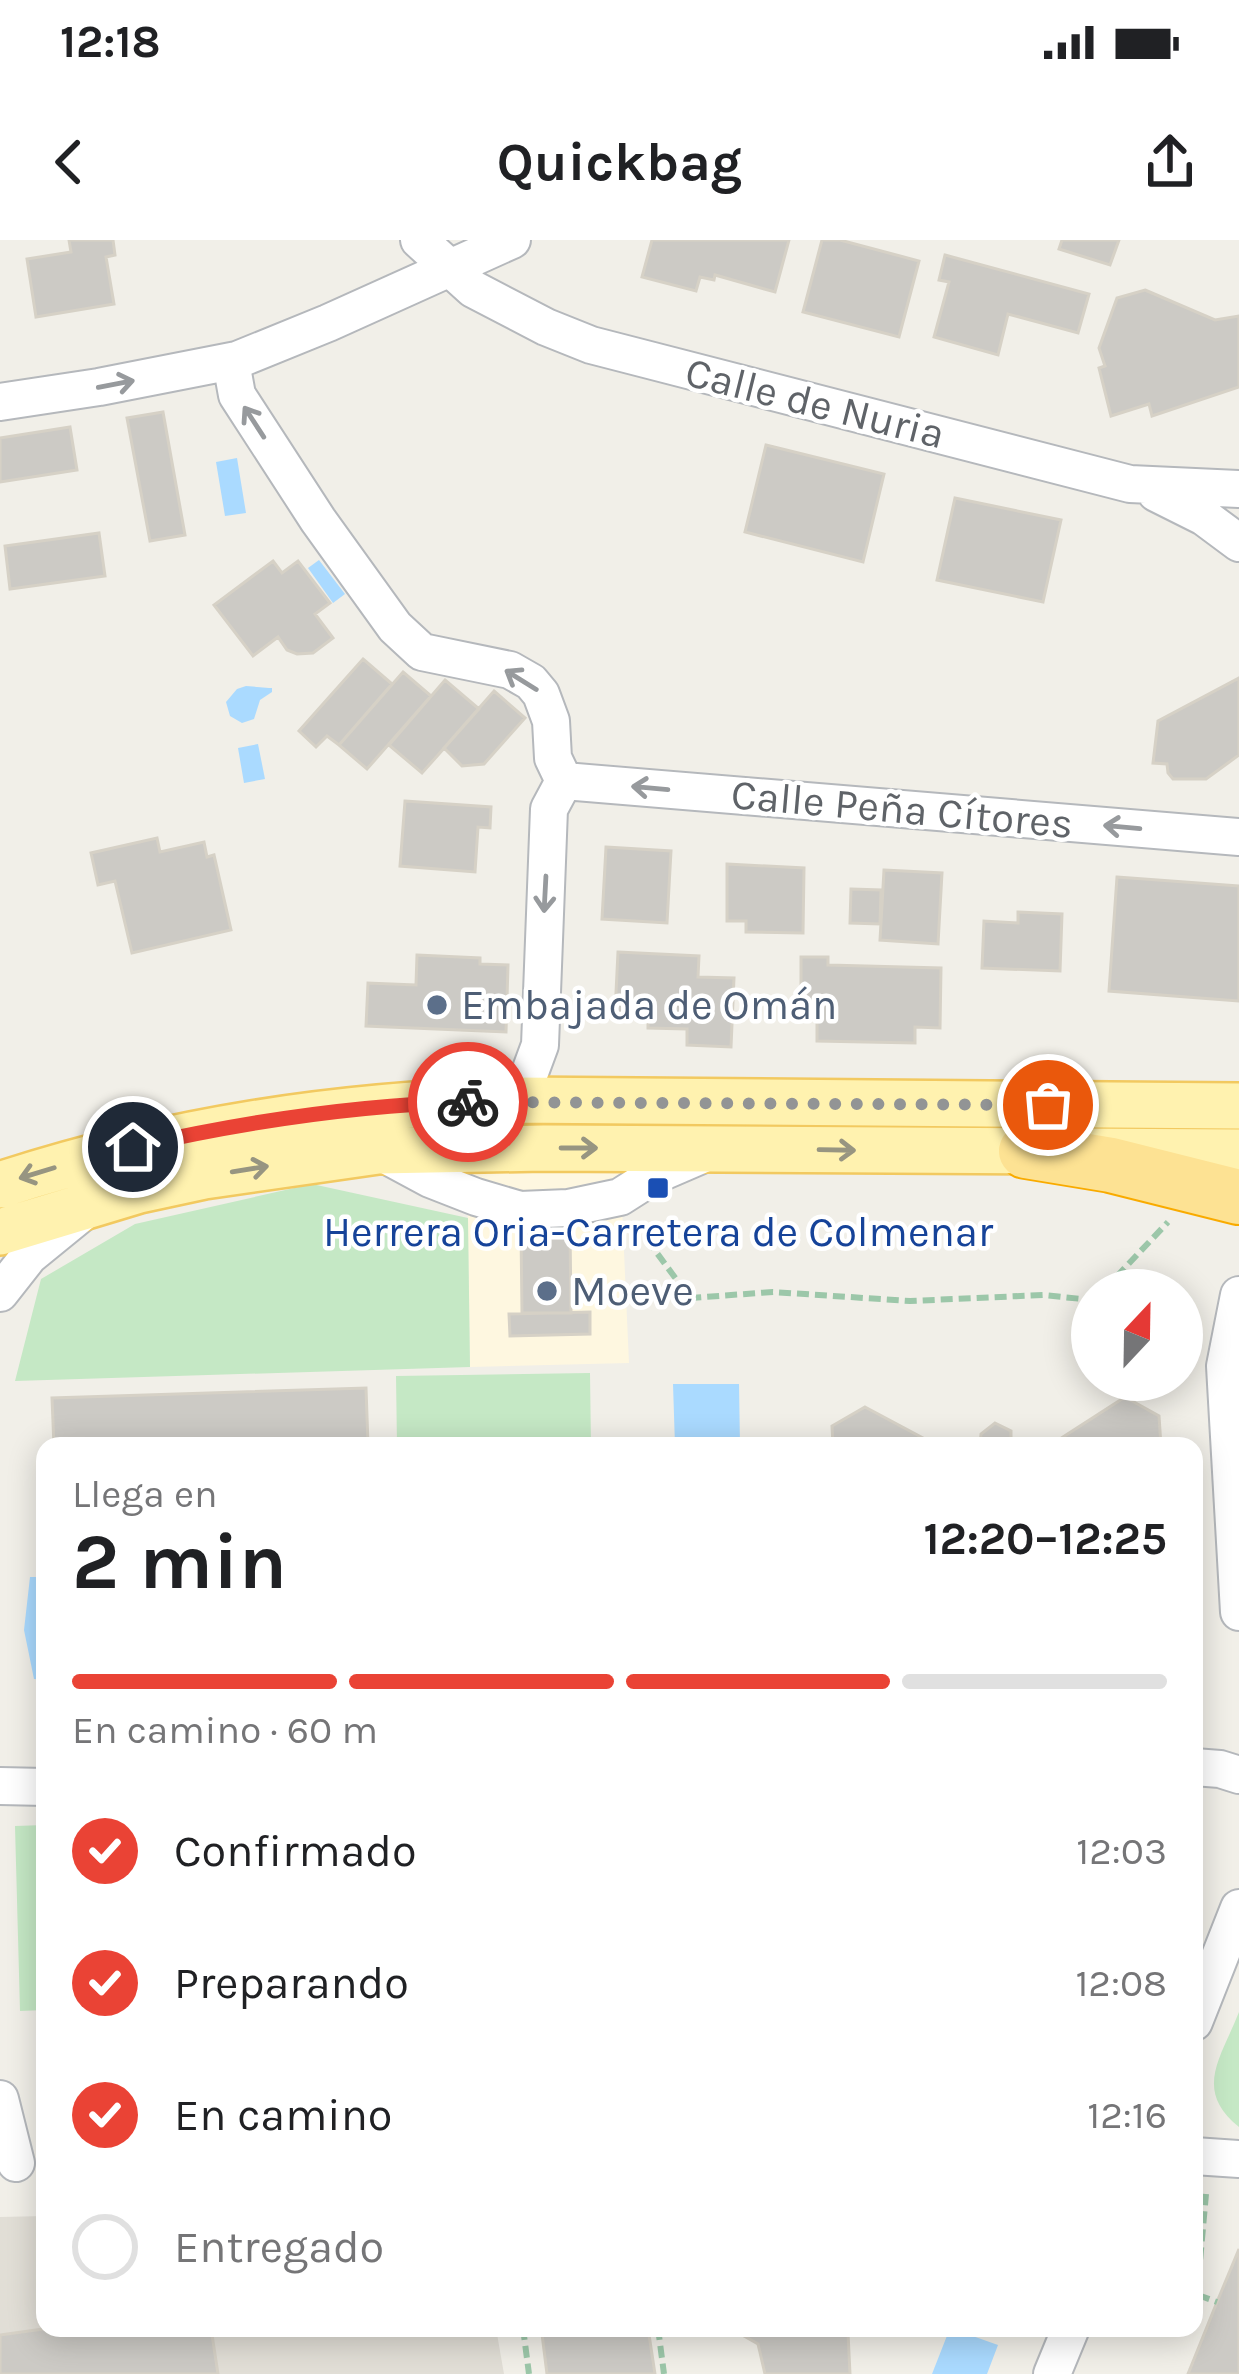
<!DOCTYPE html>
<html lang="es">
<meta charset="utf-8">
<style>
body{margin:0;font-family:Karla,sans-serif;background:#f2f2f2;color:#202124;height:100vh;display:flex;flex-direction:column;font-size:45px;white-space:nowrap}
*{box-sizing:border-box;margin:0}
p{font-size:39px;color:#757577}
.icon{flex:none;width:66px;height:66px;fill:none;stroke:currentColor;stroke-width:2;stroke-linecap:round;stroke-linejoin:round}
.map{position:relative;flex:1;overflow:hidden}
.drawer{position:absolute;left:36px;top:1197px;width:1167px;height:900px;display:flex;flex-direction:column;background:#fff;border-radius:24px;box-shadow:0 6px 30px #0003}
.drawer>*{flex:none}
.needle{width:78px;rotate:22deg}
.fabs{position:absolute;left:1071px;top:1029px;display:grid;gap:24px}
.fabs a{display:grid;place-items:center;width:132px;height:132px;border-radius:50%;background:#fff;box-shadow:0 6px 30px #0003;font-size:60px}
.pin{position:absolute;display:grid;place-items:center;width:102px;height:102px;color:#fff;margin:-51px;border:6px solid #fff;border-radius:50%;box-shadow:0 3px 12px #0007}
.courier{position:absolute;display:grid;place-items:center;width:120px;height:120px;margin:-60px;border:9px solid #ea4335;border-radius:50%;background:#fff;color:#222;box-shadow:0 3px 15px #0007}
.summary em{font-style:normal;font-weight:700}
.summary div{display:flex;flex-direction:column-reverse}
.summary{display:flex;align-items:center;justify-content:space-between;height:204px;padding:0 36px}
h1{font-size:78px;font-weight:700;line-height:90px}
.bar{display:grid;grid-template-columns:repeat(4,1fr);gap:18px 12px;align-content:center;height:144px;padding:0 36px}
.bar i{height:15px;border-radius:9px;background:#e0e0e0}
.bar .current{background:#ea4335}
.bar p{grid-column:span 4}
ol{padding:0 36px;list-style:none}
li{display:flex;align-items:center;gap:36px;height:132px}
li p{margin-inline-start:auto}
li .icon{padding:12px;border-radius:50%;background:#ea4335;color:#fff;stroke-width:4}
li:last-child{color:#757577}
li i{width:66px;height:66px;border:6px solid #e0e0e0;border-radius:50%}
.status{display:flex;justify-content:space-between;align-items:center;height:84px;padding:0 60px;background:#fff;direction:ltr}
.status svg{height:33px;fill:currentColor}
header{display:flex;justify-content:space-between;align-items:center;height:156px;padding:0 36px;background:#fff;font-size:54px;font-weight:700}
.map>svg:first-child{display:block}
.commercial{fill:#fef7e0}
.education{fill:#e1ded6}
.green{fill:#c5e8c5}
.water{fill:#aadaff}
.building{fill:#cccac5;stroke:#d6d1c6;stroke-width:3}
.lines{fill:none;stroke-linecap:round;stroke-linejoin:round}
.minor-casing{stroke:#b5b8bc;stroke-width:40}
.major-casing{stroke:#f2c960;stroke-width:50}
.highway-casing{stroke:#f9ab00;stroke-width:58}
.path{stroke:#9cc7a9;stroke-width:6;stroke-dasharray:12 6;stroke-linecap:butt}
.minor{stroke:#fff;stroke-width:36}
.major{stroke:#fff2af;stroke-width:45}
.highway{stroke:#fde293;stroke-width:54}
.oneway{stroke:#979a9d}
.oneway2{stroke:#979581}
.done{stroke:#929495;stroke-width:12;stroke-dasharray:0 21.6}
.route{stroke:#ea4335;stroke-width:15}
.service-dot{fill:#5c6f8a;stroke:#fff;stroke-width:4.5}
.transit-dot{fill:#1a4fb4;stroke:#fff;stroke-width:4.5}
.labels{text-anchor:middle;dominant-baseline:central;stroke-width:9;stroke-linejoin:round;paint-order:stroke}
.street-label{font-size:42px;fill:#5f6368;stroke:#fff}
.service-label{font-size:42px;fill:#4e5e75;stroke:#fff;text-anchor:start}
.transit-label{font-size:42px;fill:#164399;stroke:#fff}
</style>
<div class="status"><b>12:18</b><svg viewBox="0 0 49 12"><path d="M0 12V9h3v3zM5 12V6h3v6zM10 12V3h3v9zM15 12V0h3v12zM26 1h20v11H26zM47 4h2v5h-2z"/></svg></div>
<header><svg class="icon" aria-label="back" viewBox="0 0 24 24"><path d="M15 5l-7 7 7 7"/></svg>Quickbag<svg class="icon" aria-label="share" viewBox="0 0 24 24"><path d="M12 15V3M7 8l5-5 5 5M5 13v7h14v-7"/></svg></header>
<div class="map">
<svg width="1239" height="2134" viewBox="0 0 1239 2134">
<rect width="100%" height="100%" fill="#f1efe8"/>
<path class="commercial" d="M620,922L629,1123L470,1127L467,926Z"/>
<path class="education" d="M45,1976V2088H496L504,2134H0V1977Z"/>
<path class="green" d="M312,944L468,978L470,1127L15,1141L41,1039L135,984Z
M590,1133L591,1206H397L396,1136Z
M45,1585V1770L20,1771L15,1586Z
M1239,1772V1887C1193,1850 1221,1818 1239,1772Z"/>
<path class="water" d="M237,218L246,273L225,276L216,222Z
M319,320L345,354L333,363L308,328Z
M246,446L269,448H272V452L260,460L254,479L242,483L230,476L226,462L237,449Z
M258,504L265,539L244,543L238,508Z
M673,1144H739L740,1206H675Z
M30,1337H45V1440L34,1439L24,1390Z
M950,2088L998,2105L987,2134H932Z"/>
<path class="building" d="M69,0H113L115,15L106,17L114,64L36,77L27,19L71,12Z
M652,0H789L775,52L715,35L714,40L700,37L696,51L642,37Z
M822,0H840L919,21L899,97L803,72Z
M1062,0H1119L1110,25L1059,9Z
M945,15L1089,54L1078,93L1008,74L998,115L934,97L949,42L939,40Z
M1145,50L1215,80L1239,76V147L1152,176L1149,164L1111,176L1099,128L1105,126L1099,108L1117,58Z
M163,172L185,295L150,301L127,178Z
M70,187L77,230L0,242V198Z
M766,205L884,234L863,322L745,292Z
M955,258L1061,280L1043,362L937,340Z
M99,293L105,336L10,349L5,306Z
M273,321L282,333L298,321L330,363L315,374L333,398L313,413L297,414L287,410L278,397L253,416L214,365Z
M363,419L392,444L339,505L327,496L316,507L299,491Z
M403,432L431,456L367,529L339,505Z
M1239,438V515L1206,539H1173L1168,533L1167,524L1153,523L1158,481Z
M445,440L479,469L422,533L389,505Z
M494,451L525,478L484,524L462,526L444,508Z
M405,561L491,567L490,588L478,587L475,632L400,626Z
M157,598L160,612L204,602L207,617L214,615L231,690L132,713L115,641L98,645L91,613Z
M606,607L671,611L667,683L602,679Z
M727,624L804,628L803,693L746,692V681H727Z
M884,630L942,633L938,704L880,700Z
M1117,637L1239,646V761L1109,751Z
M851,649L881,650L880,684L850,683Z
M1018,672L1062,674L1060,731L982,728L984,681L1018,683Z
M618,712L699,716L698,737L734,738L731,807L687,805V789L648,788V775L615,773Z
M417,715L480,718V724L508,725L506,792L366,786L368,743L416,745Z
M801,717H828V725L941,728L940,788L915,787V803L817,801V765L801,766Z
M570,989L571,1073H522L521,990Z
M590,1072V1094L510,1096L509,1074Z
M366,1148L368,1204L54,1206L52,1158Z
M1125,1157L1159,1176L1161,1206H1049Z
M865,1167L938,1206H833L832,1186Z
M995,1183L1011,1191V1206H980L981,1194Z
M1239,2009V2134H1188L1217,2062Z
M50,2088H211L218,2134H0V2095Z
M583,2088H648L655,2134H547L542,2094Z
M730,2088H854L848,2093L850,2134H765L758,2104Z"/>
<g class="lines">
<g class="minor-casing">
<path id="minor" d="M419,0L473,49L546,87L591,105L1130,244L1239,249
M237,120L233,133L237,155L318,280L395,387L422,412L510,430L531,442L541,454L551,481L553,518L564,541
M0,162L99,147L237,120L328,83L512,0
M1156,253L1204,277L1239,303
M564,541L1239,597
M513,860L526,843L540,805L549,569L564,541
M378,911L430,939L476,957L520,970L568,968L620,957L653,936L704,914
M0,1053L29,1016L83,972
M1239,1055L1225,1126L1239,1372
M1194,1527L1220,1529L1239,1535
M0,1546L45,1547
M1194,1782L1239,1668
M0,1859L16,1923
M1194,1916L1239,1919
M1052,2134L1071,2088"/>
</g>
<g class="major-casing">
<path id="major" d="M0,945C169,890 336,865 513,860L1239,866
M0,992L139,950L204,936L378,911L544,908L1239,912"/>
</g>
<g class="highway-casing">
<path id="highway" d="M1026,911L1111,925L1239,957"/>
</g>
<path class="path" d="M641,982L654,1009L690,1058L773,1052L910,1061L1043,1055L1092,1060
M1104,1050L1168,982
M1197,2055L1206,1954
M1198,2055L1217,2062
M523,2088L529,2134
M658,2088L664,2134"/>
<use href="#minor" class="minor"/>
<use href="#major" class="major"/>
<use href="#highway" class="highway"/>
</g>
<defs><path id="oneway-shaft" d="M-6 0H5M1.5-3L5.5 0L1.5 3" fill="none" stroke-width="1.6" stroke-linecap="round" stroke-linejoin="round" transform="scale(3)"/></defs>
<g class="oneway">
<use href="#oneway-shaft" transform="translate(116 144) rotate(-11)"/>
<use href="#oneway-shaft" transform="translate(254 182) rotate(-123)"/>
<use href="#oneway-shaft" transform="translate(521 440) rotate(-148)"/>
<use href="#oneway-shaft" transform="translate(650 548) rotate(-175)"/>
<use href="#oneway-shaft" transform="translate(1122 587) rotate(-175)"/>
<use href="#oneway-shaft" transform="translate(545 654) rotate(93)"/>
</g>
<g class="oneway2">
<use href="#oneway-shaft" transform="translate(579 908)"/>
<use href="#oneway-shaft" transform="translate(837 910) rotate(1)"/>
<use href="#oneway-shaft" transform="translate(250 929) rotate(-9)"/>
<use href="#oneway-shaft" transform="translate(37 933) rotate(163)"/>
</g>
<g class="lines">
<path class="done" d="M468,862L1048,865"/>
<path class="route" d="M133,907C243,882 355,865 468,862"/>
</g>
<g class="service-dot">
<circle cx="437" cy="765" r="12"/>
<circle cx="547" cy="1051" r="12"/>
</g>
<rect class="transit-dot" x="646" y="936" width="24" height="24" rx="6"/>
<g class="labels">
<g class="street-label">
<text transform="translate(815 163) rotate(14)">Calle de Nuria</text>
<text transform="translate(902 569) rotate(5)">Calle Peña Cítores</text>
</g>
<g class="service-label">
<text x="461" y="765">Embajada de Omán</text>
<text x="571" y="1051">Moeve</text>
</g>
<g class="transit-label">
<text x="658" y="992">Herrera Oria-Carretera de Colmenar</text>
</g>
</g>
</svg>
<div class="fabs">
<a><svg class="needle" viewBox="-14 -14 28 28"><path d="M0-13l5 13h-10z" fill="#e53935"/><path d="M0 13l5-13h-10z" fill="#757577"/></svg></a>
</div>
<div class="pin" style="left:1048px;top:865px;background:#ea580c"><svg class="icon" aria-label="bag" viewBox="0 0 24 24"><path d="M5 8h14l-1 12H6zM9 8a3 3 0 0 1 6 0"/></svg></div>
<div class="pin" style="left:133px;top:907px;background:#1f2937"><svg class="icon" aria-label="home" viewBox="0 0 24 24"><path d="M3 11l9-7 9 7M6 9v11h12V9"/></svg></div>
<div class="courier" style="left:468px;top:862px"><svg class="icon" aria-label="bike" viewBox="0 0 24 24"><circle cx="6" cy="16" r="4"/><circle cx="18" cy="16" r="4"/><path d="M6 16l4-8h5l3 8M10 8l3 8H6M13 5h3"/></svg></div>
<section class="drawer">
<div class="summary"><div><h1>2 min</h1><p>Llega en</p></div><em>12:20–12:25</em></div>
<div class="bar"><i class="current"></i><i class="current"></i><i class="current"></i><i></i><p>En camino · 60 m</p></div>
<ol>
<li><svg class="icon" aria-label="check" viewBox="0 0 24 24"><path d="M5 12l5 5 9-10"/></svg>Confirmado<p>12:03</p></li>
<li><svg class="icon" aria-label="check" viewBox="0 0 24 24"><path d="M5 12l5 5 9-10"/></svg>Preparando<p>12:08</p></li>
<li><svg class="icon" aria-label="check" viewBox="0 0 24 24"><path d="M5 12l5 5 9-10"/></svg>En camino<p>12:16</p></li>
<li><i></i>Entregado</li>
</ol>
</section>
</div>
